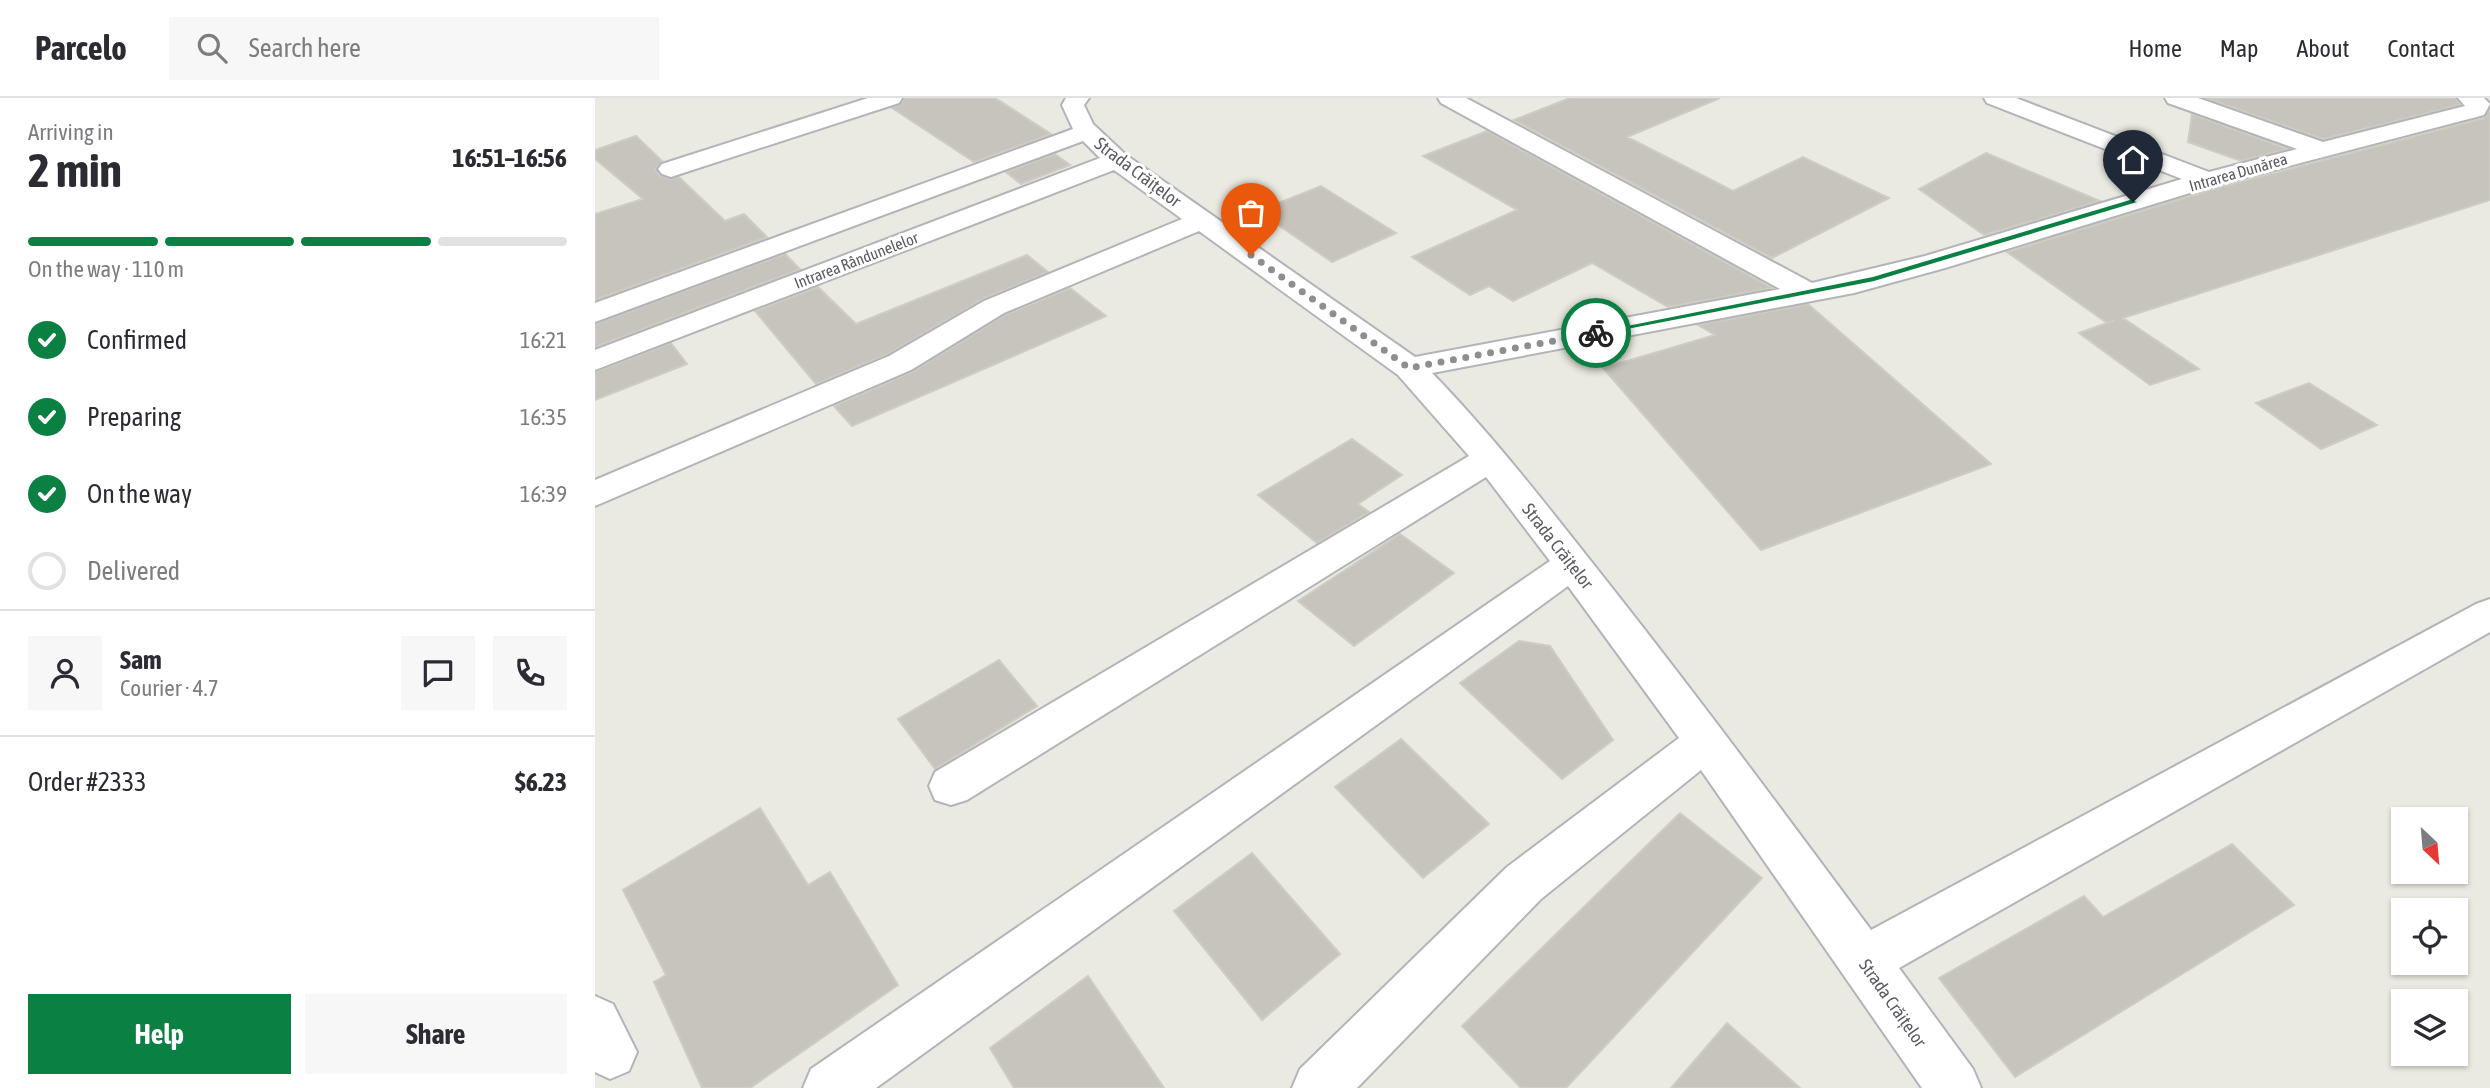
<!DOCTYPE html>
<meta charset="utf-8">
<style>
body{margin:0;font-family:"Asap Condensed",sans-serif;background:#f7f7f7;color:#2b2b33;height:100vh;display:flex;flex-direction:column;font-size:26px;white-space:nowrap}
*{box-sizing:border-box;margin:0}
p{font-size:23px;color:#7c7c81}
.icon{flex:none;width:38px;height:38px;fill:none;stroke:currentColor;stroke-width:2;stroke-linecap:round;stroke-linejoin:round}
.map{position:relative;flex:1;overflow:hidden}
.panel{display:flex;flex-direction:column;background:#fff;width:595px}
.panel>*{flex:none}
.needle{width:46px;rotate:154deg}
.controls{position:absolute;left:1796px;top:709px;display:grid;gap:14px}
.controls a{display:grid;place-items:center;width:77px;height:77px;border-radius:0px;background:#fff;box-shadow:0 2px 5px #0004;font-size:35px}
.pin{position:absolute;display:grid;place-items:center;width:60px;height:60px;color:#fff;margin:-72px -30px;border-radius:50% 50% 50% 0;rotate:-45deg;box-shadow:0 0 7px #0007}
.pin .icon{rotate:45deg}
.courier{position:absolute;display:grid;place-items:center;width:70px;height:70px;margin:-35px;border:5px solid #0b8043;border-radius:50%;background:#fff;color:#222;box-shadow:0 2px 9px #0007}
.headline em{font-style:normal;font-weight:700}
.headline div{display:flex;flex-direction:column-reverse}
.headline{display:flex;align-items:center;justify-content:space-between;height:119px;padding:0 28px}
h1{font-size:46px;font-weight:700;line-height:52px}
.bar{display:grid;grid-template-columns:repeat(4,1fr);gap:10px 7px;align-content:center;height:84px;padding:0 28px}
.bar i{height:9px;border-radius:5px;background:#e1e1e2}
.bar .on{background:#0b8043}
.bar p{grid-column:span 4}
.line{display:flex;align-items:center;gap:18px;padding:0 28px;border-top:2px solid #e1e1e2}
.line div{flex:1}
.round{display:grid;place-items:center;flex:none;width:74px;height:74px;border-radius:0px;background:#f7f7f7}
ol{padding:0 28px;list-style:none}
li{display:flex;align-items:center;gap:21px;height:77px}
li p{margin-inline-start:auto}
li .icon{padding:7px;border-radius:50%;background:#0b8043;color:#fff;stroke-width:4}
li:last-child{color:#7c7c81}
li i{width:38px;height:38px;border:4px solid #e1e1e2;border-radius:50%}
.action{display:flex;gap:14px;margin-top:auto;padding:14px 28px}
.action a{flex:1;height:80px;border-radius:0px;background:#0b8043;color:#fff;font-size:28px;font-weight:700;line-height:80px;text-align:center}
.action a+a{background:#f7f7f7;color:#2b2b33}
header{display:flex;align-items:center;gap:42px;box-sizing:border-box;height:98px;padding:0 35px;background:#fff;border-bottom:2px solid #e1e1e2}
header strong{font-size:33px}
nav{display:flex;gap:38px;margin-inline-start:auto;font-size:24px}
.search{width:490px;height:63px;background:#f7f7f7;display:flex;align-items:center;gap:18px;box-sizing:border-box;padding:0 24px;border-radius:0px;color:#7c7c81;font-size:26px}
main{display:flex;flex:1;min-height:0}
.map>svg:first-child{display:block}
.building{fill:#c7c4be;stroke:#cfccc1;stroke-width:2}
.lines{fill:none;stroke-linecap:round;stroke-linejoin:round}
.minor-casing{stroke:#b2b4b8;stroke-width:4}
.minor{fill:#fff;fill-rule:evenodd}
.route{fill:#0b8043}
.done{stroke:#8d8e8e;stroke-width:7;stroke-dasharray:0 12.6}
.labels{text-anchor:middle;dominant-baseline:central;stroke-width:6;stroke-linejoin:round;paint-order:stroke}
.far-street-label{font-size:16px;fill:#5a5c61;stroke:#fff}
.street-label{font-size:18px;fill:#5a5c61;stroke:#fff}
</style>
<header>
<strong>Parcelo</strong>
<div class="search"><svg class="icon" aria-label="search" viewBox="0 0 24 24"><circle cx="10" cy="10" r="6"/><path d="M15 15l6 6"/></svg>Search here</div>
<nav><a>Home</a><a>Map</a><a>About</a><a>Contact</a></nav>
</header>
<main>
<section class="panel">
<div class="headline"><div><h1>2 min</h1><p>Arriving in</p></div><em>16:51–16:56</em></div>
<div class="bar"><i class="on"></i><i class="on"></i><i class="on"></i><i></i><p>On the way · 110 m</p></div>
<ol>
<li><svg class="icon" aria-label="check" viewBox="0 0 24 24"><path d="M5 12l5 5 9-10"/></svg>Confirmed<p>16:21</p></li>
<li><svg class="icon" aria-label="check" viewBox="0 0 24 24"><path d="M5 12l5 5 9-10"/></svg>Preparing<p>16:35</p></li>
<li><svg class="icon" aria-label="check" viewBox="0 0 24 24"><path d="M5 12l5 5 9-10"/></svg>On the way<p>16:39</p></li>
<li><i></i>Delivered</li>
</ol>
<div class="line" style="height:126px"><a class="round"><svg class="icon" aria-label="person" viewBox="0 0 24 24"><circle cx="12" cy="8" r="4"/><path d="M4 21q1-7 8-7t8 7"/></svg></a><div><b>Sam</b><p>Courier · 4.7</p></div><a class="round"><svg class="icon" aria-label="chat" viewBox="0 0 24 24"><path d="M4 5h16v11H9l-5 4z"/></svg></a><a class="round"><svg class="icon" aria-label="phone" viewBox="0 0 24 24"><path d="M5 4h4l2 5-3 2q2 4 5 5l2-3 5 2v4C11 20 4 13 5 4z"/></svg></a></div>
<div class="line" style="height:91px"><div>Order #2333</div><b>$6.23</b></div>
<div class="action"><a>Help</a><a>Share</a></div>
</section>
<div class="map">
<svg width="1895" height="990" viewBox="0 0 1895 990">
<rect width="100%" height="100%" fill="#ebeae2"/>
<path class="building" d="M310,0H400L456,36L379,64L297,10L306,6Z
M975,0H1125L1032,39L1138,93L1208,59L1294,100L1177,160L919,22Z
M1611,0H1860L1865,7L1728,41Z
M1895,11V102L1528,220L1604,271L1555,287L1484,235L1520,222L1512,225L1412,154L1622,90L1890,20Z
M1597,16L1693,51L1646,63L1593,44Z
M892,33L1177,190L1073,209L997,165L918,203L894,188L875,197L817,159L922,112L828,58Z
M41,38L67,63L60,71L65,78L75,81L84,79L130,123L149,116L172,139L0,202V116L48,101L0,61V52Z
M1391,55L1505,103L1389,137L1324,91Z
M460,56L475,67L426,86L411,74Z
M726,88L801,135L737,164L663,113Z
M190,156L205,171L0,249V226Z
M432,157L453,174L388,201L293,256L221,286L160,213L223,189L261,226Z
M475,190L511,218L257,328L239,308L317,274L410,217Z
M1213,206L1396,366L1166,452L1008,270L1120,237L1103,227Z
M76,245L92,266L0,302V274Z
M1714,285L1782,327L1726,351L1661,305Z
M757,341L807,377L763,406L774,414L722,445L663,397Z
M805,436L859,475L759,548L703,503Z
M924,543L955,548L1018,642L967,681L865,585Z
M404,562L442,608L340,671L303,621Z
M806,641L894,726L828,780L740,689Z
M165,710L213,787L235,774L303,887L155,990H107L59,884L71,877L28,792Z
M1085,715L1167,780L971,990H926L867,928Z
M1637,746L1699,807L1420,979L1344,880L1489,798L1508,819Z
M657,755L745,856L667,922L579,813Z
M493,878L569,990H419L395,950Z
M1132,925L1205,990H1076Z"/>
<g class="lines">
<g class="minor-casing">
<path id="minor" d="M273,0H307L304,5L85,76L76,79L67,76L63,71L67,66Z
M471,0H494L489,7L498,26L531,57L820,259L1185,191L846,5L843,0H871L1217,185L1330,158L1587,81L1392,5L1389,0H1421L1614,74L1702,51L1573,5L1570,0H1603L1728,44L1870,8L1863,0H1889L1895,6L1889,17L1621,87L1350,170L1259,195L837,275C901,341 957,414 1014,486C1104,600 1190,716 1276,832L1881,506L1895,501V534L1304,870L1378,971L1386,990H1327L1106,672L946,801L762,990H697L705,971L912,769L1084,640L973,488L281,990H208L216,971L955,463L891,379L372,702L356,707L340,702L334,688L340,674L874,358L803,277L604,133L409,215L316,272L0,408V382L294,258L389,203L587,121L519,72L0,272V252L505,60L488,43L0,224V205L478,31L467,7Z
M0,898L18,906L42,954L34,973L15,981L0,974Z"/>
</g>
<use href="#minor" class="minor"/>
</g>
<path class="route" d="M1535,102L1542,104L1279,183L1001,237L997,235L1278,179Z"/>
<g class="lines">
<path class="done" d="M656,157L814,270L1001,235"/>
</g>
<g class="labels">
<g class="far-street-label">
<text transform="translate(1643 74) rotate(-16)">Intrarea Dunărea</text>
<text transform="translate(261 162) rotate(-21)">Intrarea Rândunelelor</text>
</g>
<g class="street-label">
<text transform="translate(543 74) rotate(37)">Strada Crăițelor</text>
<text transform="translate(963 448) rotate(52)">Strada Crăițelor</text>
<text transform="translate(1298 905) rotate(55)">Strada Crăițelor</text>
</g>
</g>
</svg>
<div class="controls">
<a><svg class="needle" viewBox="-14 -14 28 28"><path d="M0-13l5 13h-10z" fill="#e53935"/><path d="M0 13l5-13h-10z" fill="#7c7c81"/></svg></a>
<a><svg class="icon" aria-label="locate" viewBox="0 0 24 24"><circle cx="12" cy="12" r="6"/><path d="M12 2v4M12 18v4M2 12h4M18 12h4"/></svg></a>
<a><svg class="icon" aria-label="layers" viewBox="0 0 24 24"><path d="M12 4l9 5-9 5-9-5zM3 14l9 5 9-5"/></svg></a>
</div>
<div class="pin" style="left:656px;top:157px;background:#ea580c"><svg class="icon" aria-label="bag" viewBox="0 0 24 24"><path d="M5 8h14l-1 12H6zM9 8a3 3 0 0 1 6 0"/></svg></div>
<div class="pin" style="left:1538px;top:104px;background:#1f2937"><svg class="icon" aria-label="home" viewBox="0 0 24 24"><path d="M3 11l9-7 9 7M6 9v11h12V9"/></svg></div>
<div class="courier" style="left:1001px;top:235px"><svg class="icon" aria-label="bike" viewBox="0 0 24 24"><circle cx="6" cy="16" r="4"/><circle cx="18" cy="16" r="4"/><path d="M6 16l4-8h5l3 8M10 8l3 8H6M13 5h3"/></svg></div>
</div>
</main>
